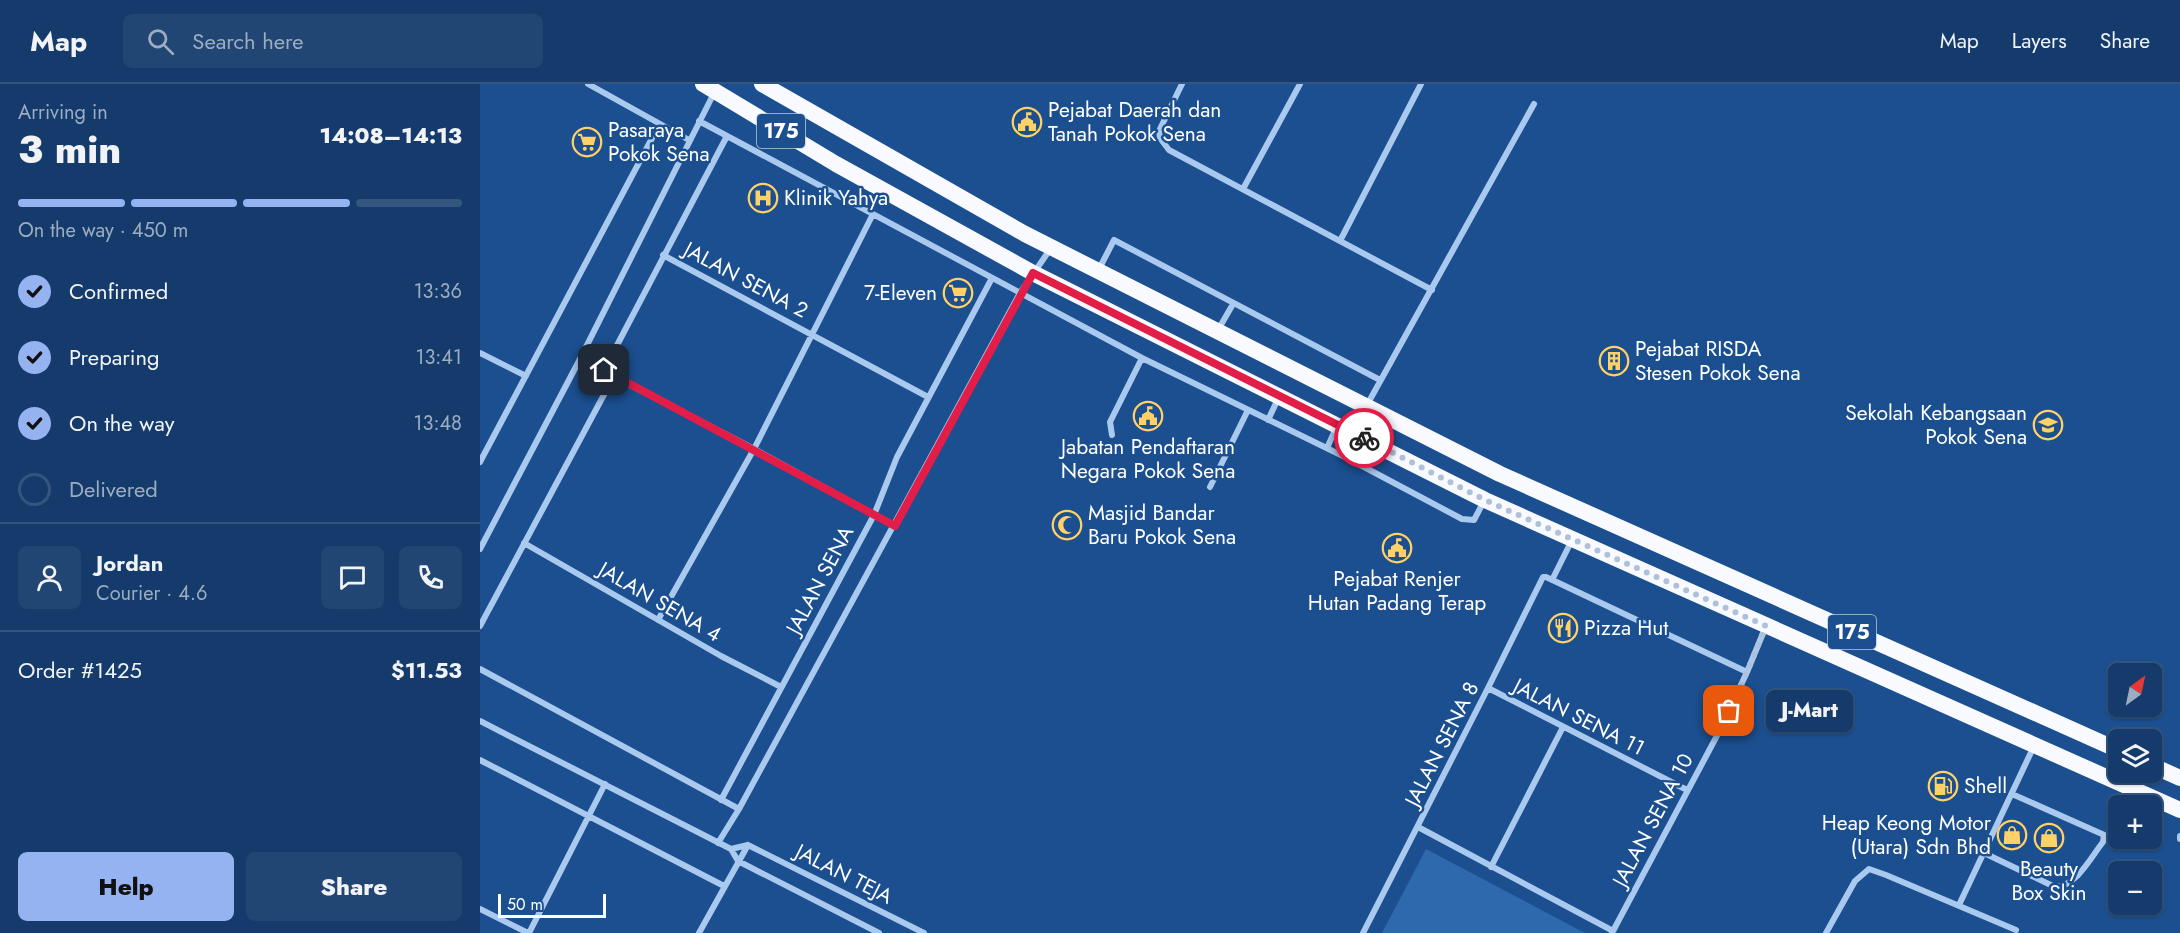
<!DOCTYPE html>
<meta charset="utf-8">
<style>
body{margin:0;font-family:Jost,sans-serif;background:#214673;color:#f1f3f6;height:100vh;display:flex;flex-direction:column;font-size:22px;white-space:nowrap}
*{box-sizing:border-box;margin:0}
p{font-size:20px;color:#9dadc1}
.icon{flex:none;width:33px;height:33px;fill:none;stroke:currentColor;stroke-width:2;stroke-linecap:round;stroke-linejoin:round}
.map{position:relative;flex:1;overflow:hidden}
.sheet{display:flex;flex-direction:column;background:#143b6b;width:480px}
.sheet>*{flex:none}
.needle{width:39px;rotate:33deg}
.fabs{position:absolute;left:1628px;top:579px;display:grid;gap:12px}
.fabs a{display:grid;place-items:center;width:54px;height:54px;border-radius:9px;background:#143b6b;box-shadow:0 2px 4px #0004,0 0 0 2px #33557e;font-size:30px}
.scale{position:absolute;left:18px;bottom:15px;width:108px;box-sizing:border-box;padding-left:6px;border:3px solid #fff;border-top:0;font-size:16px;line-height:21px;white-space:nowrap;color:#fff;-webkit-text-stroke:4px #1b4f8f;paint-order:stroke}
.pin{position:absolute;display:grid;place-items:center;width:51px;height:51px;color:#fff;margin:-26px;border-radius:12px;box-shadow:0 3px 9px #0006}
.courier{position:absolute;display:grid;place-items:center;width:60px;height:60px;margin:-30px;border:4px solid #e11d48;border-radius:50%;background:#fff;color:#222;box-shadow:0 2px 8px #0007}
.bubble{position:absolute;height:42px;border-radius:9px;background:#143b6b;box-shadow:0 2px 4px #0004,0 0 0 2px #33557e;font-size:20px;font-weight:800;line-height:42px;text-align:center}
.overview em{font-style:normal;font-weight:800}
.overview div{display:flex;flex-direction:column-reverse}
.overview{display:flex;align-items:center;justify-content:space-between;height:102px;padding:0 18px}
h1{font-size:39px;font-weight:800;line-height:45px}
.bar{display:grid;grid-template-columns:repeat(4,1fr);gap:9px 6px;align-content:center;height:72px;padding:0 18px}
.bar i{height:8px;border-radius:4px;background:#33557e}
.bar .on{background:#95b2f1}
.bar p{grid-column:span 4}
.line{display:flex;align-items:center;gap:15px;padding:0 18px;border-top:2px solid #33557e}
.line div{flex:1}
.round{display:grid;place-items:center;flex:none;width:63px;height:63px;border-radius:9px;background:#214673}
ol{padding:0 18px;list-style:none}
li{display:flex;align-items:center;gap:18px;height:66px}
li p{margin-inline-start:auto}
li .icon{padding:6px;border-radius:50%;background:#95b2f1;color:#111;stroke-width:4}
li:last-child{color:#9dadc1}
li i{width:33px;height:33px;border:3px solid #33557e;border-radius:50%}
.action{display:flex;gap:12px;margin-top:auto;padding:12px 18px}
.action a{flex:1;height:69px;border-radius:9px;background:#95b2f1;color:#111;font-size:24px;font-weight:800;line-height:69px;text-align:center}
.action a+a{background:#214673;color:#f1f3f6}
header{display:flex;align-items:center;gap:36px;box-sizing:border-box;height:84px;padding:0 30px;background:#143b6b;border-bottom:2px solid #33557e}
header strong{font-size:28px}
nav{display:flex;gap:33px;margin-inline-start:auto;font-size:21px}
.search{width:420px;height:54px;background:#214673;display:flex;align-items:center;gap:15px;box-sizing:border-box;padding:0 21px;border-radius:9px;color:#9dadc1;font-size:22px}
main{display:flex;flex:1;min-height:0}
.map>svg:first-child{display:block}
.green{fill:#2e69ad}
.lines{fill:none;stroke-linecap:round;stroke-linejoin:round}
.minor{stroke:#a9c9ee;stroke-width:6}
.trunk{stroke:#f8faff;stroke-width:16}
.done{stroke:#afc1d8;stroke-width:6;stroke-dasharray:0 10.8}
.route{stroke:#e11d48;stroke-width:8}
.labels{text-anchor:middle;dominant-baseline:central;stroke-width:5;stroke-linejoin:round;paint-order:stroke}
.shield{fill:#1b4f8f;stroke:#bbcadd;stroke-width:1.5}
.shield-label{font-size:20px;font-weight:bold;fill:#fff}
.poi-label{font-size:21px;fill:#fff;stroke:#1b4f8f;text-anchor:start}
.street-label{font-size:21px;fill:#fff;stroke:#1b4f8f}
</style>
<header>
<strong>Map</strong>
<div class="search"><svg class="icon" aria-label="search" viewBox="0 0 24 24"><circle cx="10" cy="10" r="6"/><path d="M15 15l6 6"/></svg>Search here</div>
<nav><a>Map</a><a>Layers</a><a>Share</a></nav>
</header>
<main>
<section class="sheet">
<div class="overview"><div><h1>3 min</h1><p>Arriving in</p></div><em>14:08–14:13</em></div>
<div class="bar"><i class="on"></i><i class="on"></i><i class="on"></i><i></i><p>On the way · 450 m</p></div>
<ol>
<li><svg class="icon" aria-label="check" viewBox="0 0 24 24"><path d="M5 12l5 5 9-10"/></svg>Confirmed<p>13:36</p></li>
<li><svg class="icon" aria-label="check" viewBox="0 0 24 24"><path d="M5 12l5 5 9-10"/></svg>Preparing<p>13:41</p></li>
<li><svg class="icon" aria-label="check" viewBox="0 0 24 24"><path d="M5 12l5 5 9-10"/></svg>On the way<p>13:48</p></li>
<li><i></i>Delivered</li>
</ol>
<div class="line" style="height:108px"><a class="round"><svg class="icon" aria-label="person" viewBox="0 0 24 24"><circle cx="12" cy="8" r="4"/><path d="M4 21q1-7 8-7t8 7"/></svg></a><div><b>Jordan</b><p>Courier · 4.6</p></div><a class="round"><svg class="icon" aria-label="chat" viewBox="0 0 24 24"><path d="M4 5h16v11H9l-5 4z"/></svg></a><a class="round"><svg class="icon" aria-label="phone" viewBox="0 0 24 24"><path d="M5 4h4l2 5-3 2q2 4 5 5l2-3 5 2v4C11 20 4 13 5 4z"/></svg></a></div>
<div class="line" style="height:78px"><div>Order #1425</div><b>$11.53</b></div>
<div class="action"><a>Help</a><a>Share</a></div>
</section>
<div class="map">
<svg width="1700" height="849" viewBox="0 0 1700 849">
<rect width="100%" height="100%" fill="#1b4f8f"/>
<path class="green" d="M946,765L1105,849H902Z"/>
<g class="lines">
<path class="minor" d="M108,0L209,56
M702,0L679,47L680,54L689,66L952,206
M219,37L662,274L867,374L982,435L994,436L1004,417
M763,105L820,0
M860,157L941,0
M183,171L448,313
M618,187L634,156L900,296
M738,246L753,220
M0,269L46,292
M100,275L274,365L415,442
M124,286L247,52
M887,321L1054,20
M788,336L798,315
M632,351L630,338L662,274
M847,364L857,342
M0,378L179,41
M730,403L768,326
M44,459L241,572L301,603
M0,465L100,275L234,9
M1072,496L1092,456
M178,536L274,365L393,130
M0,542L134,292
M0,585L259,725
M1008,604L1207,706
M0,637L251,765L258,777L399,849
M0,676L244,802
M241,716L394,431L417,373L512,194
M938,743L1133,847
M1700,752V755
M238,759L259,725L540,209L571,164
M268,761L444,849
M251,765L268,761
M1504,769L1575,803C1597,802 1611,773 1623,758L1624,751L1622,750L1532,710
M1011,783L1083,643
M1479,821L1554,662
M0,825L48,849
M49,849L125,700
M219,849L268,761
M883,849L1008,604L1063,493H1066L1267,588
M1132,849L1240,646L1267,588L1286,542
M1346,849L1375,797L1389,785L1406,791L1536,846"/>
<path class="trunk" d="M223,0L356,80L553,189L1005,416L1700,726
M282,0L545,150L1020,390L1638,666
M1671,681L1700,694"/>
</g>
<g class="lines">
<path class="done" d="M884,354L1005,416L1286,542L1267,588L1249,627"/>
<path class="route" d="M124,286L415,442L553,189L884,354"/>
</g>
<defs>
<g id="civic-ring" transform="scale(1.5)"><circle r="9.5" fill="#1b4f8f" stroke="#ffd166" stroke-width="1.5"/><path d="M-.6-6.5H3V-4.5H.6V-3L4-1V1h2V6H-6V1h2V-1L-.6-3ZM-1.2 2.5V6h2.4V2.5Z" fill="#ffd166"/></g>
<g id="supermarket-ring" transform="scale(1.5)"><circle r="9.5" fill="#1b4f8f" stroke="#ffd166" stroke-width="1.5"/><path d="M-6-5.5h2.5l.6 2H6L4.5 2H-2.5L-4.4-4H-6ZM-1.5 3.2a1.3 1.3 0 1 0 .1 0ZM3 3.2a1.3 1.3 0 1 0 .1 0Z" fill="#ffd166"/></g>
<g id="hospital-ring" transform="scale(1.5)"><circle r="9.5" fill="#1b4f8f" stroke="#ffd166" stroke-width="1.5"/><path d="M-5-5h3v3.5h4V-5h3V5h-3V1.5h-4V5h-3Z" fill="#ffd166"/></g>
<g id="building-ring" transform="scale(1.5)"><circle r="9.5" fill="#1b4f8f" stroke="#ffd166" stroke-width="1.5"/><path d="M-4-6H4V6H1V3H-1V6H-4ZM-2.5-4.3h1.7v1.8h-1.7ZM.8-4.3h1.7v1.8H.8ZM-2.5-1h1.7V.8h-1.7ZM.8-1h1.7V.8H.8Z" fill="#ffd166"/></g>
<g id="school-ring" transform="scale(1.5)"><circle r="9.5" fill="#1b4f8f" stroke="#ffd166" stroke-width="1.5"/><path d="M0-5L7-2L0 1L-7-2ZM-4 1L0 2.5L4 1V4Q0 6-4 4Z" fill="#ffd166"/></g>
<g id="mosque-ring" transform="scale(1.5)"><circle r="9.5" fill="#1b4f8f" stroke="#ffd166" stroke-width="1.5"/><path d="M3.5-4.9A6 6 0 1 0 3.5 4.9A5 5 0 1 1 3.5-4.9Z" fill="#ffd166"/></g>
<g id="restaurant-ring" transform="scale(1.5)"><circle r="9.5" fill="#1b4f8f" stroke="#ffd166" stroke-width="1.5"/><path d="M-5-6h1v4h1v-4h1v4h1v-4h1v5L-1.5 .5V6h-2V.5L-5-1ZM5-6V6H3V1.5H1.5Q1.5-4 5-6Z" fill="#ffd166"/></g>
<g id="fuel-ring" transform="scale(1.5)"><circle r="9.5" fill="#1b4f8f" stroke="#ffd166" stroke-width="1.5"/><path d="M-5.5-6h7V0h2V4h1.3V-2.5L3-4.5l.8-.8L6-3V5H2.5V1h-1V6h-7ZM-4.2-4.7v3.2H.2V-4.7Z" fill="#ffd166"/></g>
<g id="shop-ring" transform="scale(1.5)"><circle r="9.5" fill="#1b4f8f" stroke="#ffd166" stroke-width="1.5"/><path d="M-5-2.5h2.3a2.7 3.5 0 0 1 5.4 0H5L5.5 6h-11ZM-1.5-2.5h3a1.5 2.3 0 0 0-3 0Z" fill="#ffd166"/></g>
</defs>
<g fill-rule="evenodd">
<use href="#civic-ring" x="547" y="38"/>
<use href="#supermarket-ring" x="107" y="58"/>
<use href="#hospital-ring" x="283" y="114"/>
<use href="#supermarket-ring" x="478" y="209"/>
<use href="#building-ring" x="1134" y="277"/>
<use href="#civic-ring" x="668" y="332"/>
<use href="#school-ring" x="1568" y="341"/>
<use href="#mosque-ring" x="587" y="441"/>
<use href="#civic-ring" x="917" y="464"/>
<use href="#restaurant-ring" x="1083" y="544"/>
<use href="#fuel-ring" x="1463" y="702"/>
<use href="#shop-ring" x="1532" y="751"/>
<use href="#shop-ring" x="1569" y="754"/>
</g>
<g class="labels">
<g class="shield">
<rect x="277" y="30" width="48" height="34" rx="4.5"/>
<rect x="1348" y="531" width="48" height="34" rx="4.5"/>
</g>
<g class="shield-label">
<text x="301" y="47">175</text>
<text x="1372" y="548">175</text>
</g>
<g class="poi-label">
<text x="568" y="26">Pejabat Daerah dan<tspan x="568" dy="24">Tanah Pokok Sena</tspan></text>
<text x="128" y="46">Pasaraya<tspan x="128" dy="24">Pokok Sena</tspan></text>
<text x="304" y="114">Klinik Yahya</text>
<text x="457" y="209" text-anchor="end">7-Eleven</text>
<text x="1155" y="265">Pejabat RISDA<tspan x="1155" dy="24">Stesen Pokok Sena</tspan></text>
<text x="1547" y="329" text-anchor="end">Sekolah Kebangsaan<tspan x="1547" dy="24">Pokok Sena</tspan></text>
<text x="668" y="363" text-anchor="middle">Jabatan Pendaftaran<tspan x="668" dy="24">Negara Pokok Sena</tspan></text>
<text x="608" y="429">Masjid Bandar<tspan x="608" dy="24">Baru Pokok Sena</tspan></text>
<text x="917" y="495" text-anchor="middle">Pejabat Renjer<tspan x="917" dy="24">Hutan Padang Terap</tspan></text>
<text x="1104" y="544">Pizza Hut</text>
<text x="1484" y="702">Shell</text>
<text x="1511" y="739" text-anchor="end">Heap Keong Motor<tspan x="1511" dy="24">(Utara) Sdn Bhd</tspan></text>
<text x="1569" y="785" text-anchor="middle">Beauty<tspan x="1569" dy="24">Box Skin</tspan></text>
</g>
<g class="street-label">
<text transform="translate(266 196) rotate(28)">JALAN SENA 2</text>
<text transform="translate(340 496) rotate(-62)">JALAN SENA</text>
<text transform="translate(180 518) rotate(30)">JALAN SENA 4</text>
<text transform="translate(1099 633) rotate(27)">JALAN SENA 11</text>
<text transform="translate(962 660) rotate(-63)">JALAN SENA 8</text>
<text transform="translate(1173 736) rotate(-62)">JALAN SENA 10</text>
<text transform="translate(364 790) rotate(27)">JALAN TEJA</text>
</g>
</g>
</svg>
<div class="fabs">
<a><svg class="needle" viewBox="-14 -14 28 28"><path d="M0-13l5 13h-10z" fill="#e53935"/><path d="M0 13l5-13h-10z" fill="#9dadc1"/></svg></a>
<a><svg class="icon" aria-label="layers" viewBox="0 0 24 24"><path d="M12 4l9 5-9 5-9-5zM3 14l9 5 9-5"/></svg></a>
<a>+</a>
<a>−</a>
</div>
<div class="scale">50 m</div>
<div class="pin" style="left:1249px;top:627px;background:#ea580c"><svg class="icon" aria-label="bag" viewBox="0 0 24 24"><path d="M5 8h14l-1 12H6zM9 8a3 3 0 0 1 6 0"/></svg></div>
<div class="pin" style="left:124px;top:286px;background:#1f2937"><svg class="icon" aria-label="home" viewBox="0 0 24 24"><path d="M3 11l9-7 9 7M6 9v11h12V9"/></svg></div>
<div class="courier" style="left:884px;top:354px"><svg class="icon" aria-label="bike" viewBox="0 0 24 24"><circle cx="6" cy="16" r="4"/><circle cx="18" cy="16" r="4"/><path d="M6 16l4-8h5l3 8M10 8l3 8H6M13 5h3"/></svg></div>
<div class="bubble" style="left:1286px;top:606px;width:87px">J-Mart</div>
</div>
</main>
